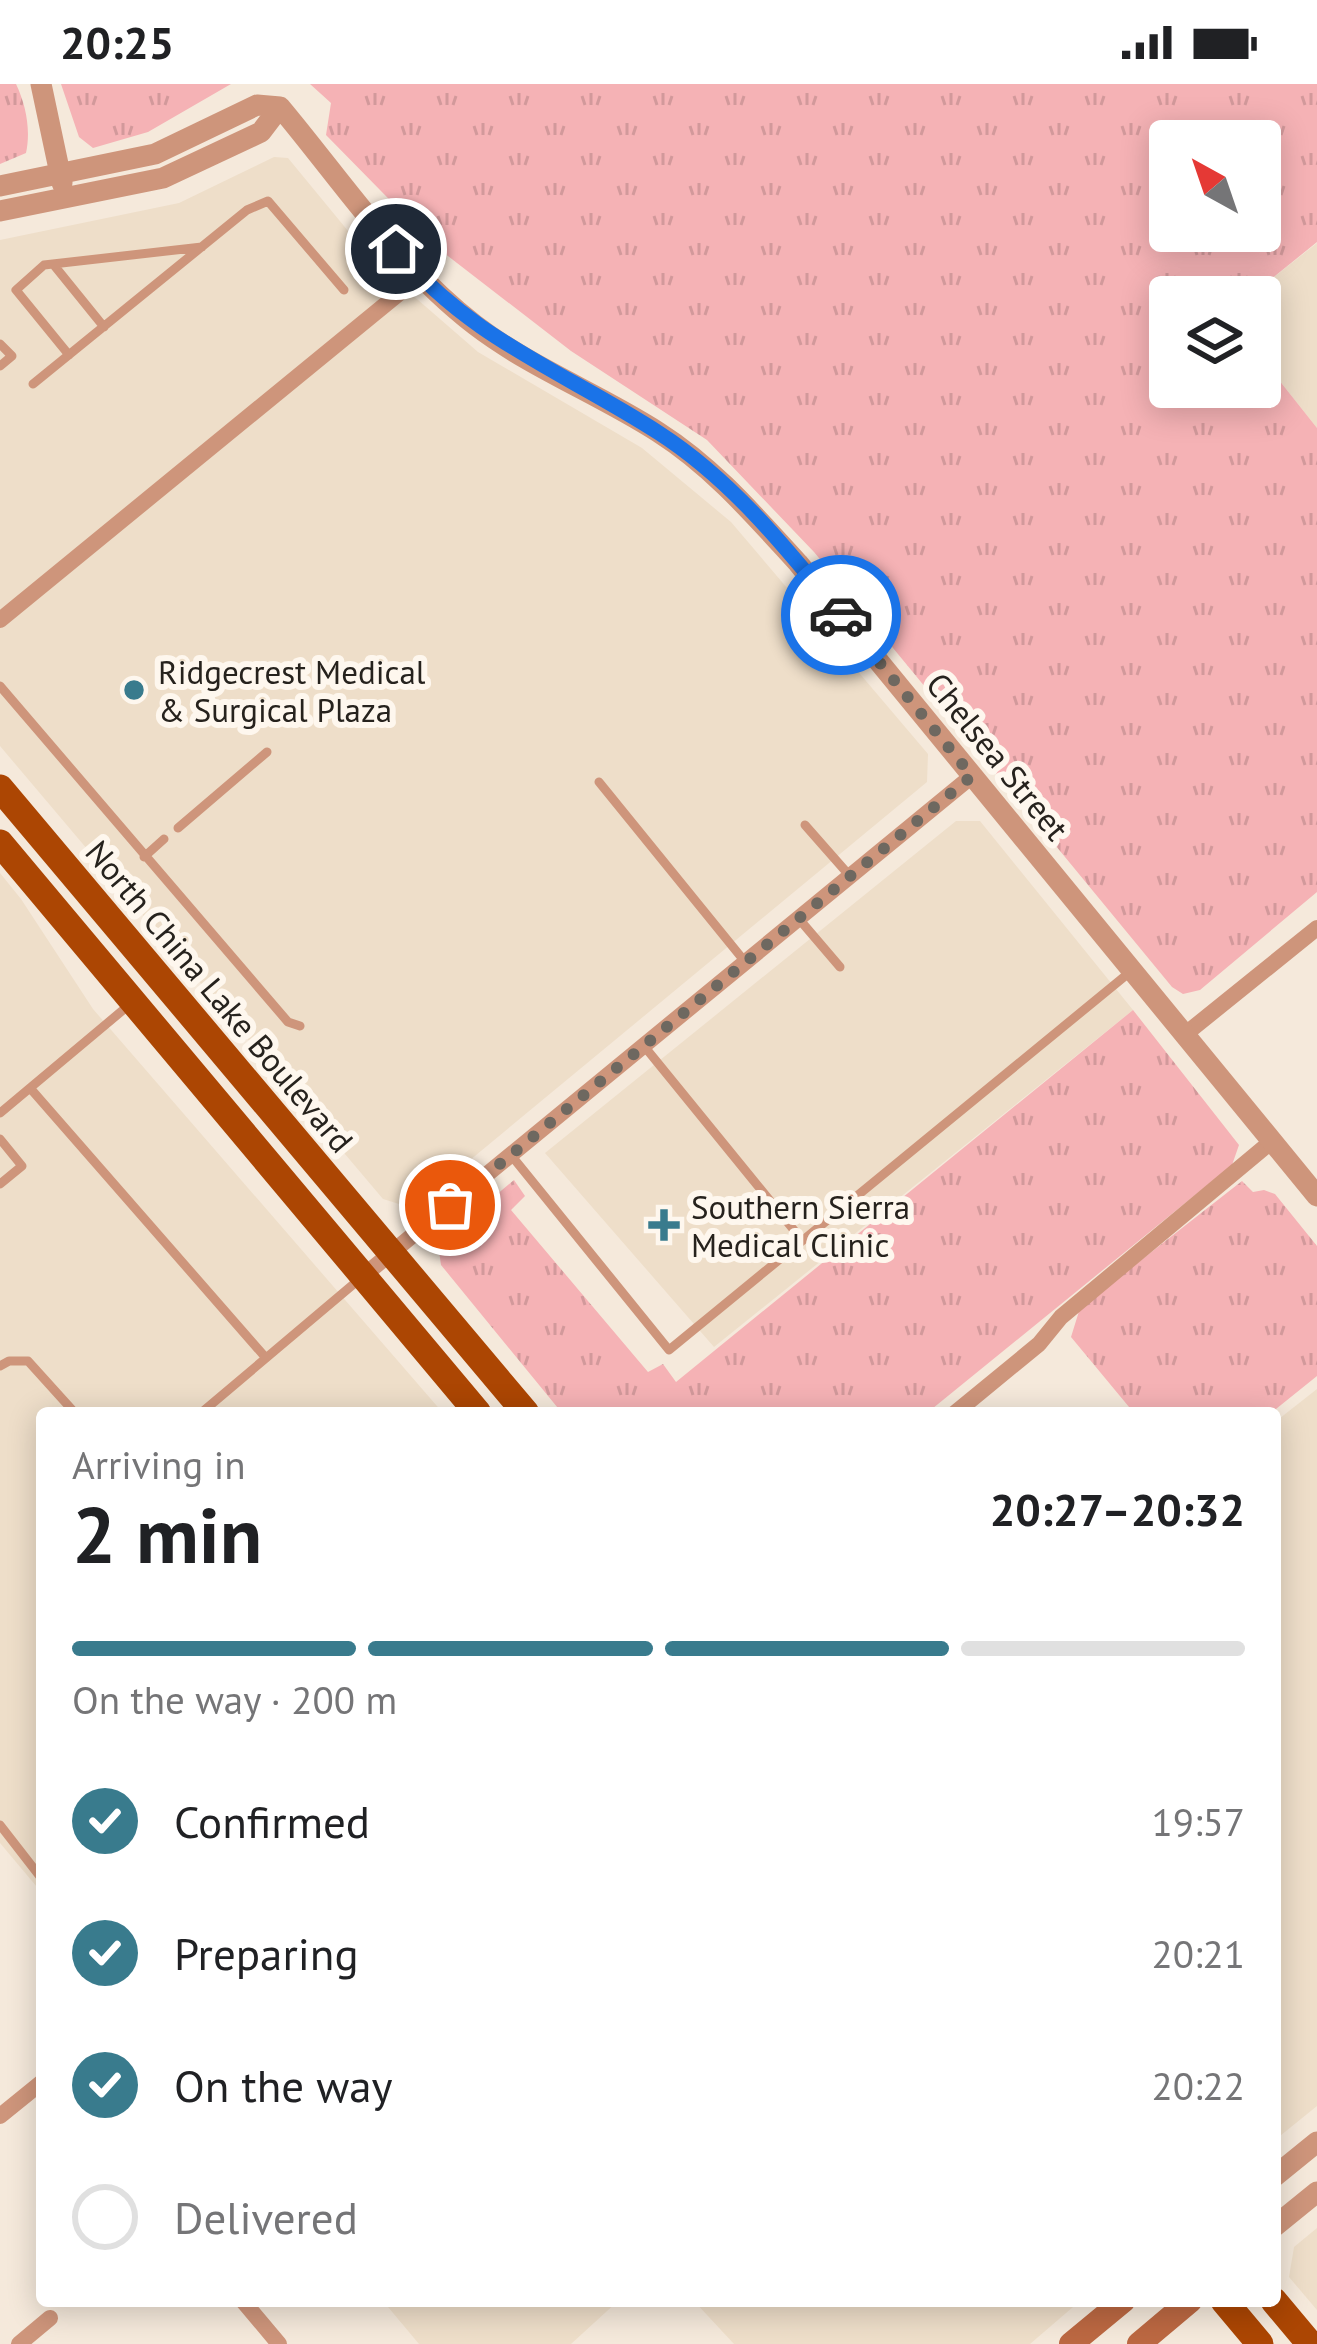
<!DOCTYPE html>
<meta charset="utf-8">
<style>
body{margin:0;font-family:"PT Sans",sans-serif;background:#f2f2f2;color:#202124;height:100vh;display:flex;flex-direction:column;font-size:45px;white-space:nowrap}
*{box-sizing:border-box;margin:0}
p{font-size:39px;color:#757577}
.icon{flex:none;width:66px;height:66px;fill:none;stroke:currentColor;stroke-width:2;stroke-linecap:round;stroke-linejoin:round}
.map{position:relative;flex:1;overflow:hidden}
.side{position:absolute;left:36px;top:1323px;width:1245px;height:900px;display:flex;flex-direction:column;background:#fff;border-radius:12px;box-shadow:0 6px 30px #0003}
.side>*{flex:none}
.needle{width:78px;rotate:320deg}
.fabs{position:absolute;left:1149px;top:36px;display:grid;gap:24px}
.fabs a{display:grid;place-items:center;width:132px;height:132px;border-radius:12px;background:#fff;box-shadow:0 6px 30px #0003;font-size:60px}
.pin{position:absolute;display:grid;place-items:center;width:102px;height:102px;color:#fff;margin:-51px;border:6px solid #fff;border-radius:50%;box-shadow:0 3px 12px #0007}
.courier{position:absolute;display:grid;place-items:center;width:120px;height:120px;margin:-60px;border:9px solid #1a73e8;border-radius:50%;background:#fff;color:#222;box-shadow:0 3px 15px #0007}
.overview em{font-style:normal;font-weight:800}
.overview div{display:flex;flex-direction:column-reverse}
.overview{display:flex;align-items:center;justify-content:space-between;height:204px;padding:0 36px}
h1{font-size:78px;font-weight:800;line-height:90px}
.bar{display:grid;grid-template-columns:repeat(4,1fr);gap:18px 12px;align-content:center;height:144px;padding:0 36px}
.bar i{height:15px;border-radius:9px;background:#e0e0e0}
.bar .active{background:#397b8d}
.bar p{grid-column:span 4}
ol{padding:0 36px;list-style:none}
li{display:flex;align-items:center;gap:36px;height:132px}
li p{margin-inline-start:auto}
li .icon{padding:12px;border-radius:50%;background:#397b8d;color:#fff;stroke-width:4}
li:last-child{color:#757577}
li i{width:66px;height:66px;border:6px solid #e0e0e0;border-radius:50%}
.status{display:flex;justify-content:space-between;align-items:center;height:84px;padding:0 60px;background:#fff;direction:ltr}
.status svg{height:33px;fill:currentColor}
.map>svg:first-child{display:block}
.built{fill:#eedec9}
.grass{fill:url(#grass-tufts);fill-rule:evenodd}
.lines{fill:none;stroke-linecap:round;stroke-linejoin:round}
.service{stroke:#ce957b;stroke-width:9}
.minor{stroke:#ce957b;stroke-width:16}
.tertiary{stroke:#ce957b;stroke-width:21}
.secondary{stroke:#bc6842;stroke-width:24}
.primary{stroke:#ac4603;stroke-width:27}
.done{stroke:#6e6860;stroke-width:12;stroke-dasharray:0 21.6}
.route{stroke:#1a73e8;stroke-width:15}
.poi-dot{fill:#397b8d;stroke:#fef7ee;stroke-width:4.5}
.labels{text-anchor:middle;dominant-baseline:central;stroke-width:12;stroke-linejoin:round;paint-order:stroke}
.poi-label{font-size:33px;fill:#26221d;stroke:#fef7ee;text-anchor:start}
.street-label{font-size:33px;fill:#26221d;stroke:#fef7ee}
</style>
<div class="status"><b>20:25</b><svg viewBox="0 0 49 12"><path d="M0 12V9h3v3zM5 12V6h3v6zM10 12V3h3v9zM15 12V0h3v12zM26 1h20v11H26zM47 4h2v5h-2z"/></svg></div>
<div class="map">
<svg width="1317" height="2260" viewBox="0 0 1317 2260">
<defs>
<pattern id="grass-tufts" width="24" height="20" patternUnits="userSpaceOnUse" patternTransform="scale(3)"><rect width="24" height="20" fill="#f5b2b5"/><path d="M3 7l-1-3M5 7V3M7 7l1-3M15 17l-1-3M17 17v-4M19 17l1-3" fill="none" stroke="#d2999b"/></pattern>
</defs>
<rect width="100%" height="100%" fill="#f5e9db"/>
<path class="built" d="M274,73L288,74L372,176L478,268L642,364L731,438L928,670L927,698L412,1124L383,1115L0,662V156L179,119Z
M1317,159V344L1260,272V213H1249Z
M956,737H980L1133,926L714,1263L545,1069Z
M0,789L21,815L93,925L443,1329H42V1809L0,1759Z
M1317,1305V2022L1275,2056V1338Z
M1317,2144V2226L1289,2193L1294,2163Z
M383,2217H618L571,2260H419Z
M694,2217H1080L1030,2260H734Z"/>
<path class="grass" d="M0,0H16C26,21 31,46 26,69L0,80Z
M61,0H231L148,48L93,64L79,53Z
M310,0H1317V158L1249,213H1170V303H1260V272L1317,344V808L1200,906L1183,910L1172,903L814,468L707,356L571,267L435,162L326,51L331,19ZM1260,57V147H1170V57Z
M1133,926L1239,1061L1232,1081L927,1329H562L441,1181L438,1160L514,1096L525,1112L511,1126L648,1288L663,1280L676,1298Z
M1242,1097L1253,1108L1264,1106L1275,1110L1317,1162V1292L1271,1329H1134L1071,1253L1080,1224Z"/>
<g class="lines">
<path class="service" d="M53,180L104,243
M0,260L12,272L0,282
M69,271L16,206L44,181L202,163
M33,300L247,126L268,117L344,206
M0,602L288,938L300,942
M599,698L746,879
M805,741L849,791
M178,744L267,668
M144,773L164,755
M799,835L840,883
M644,962L802,1156
M30,1004L266,1274
M0,1029L129,921
M0,1055L22,1082L0,1100
M511,1071L669,1266L1130,888
M0,1282L9,1277H28L75,1329
M201,1329L362,1193
M0,1741L42,1795"/>
<path class="minor" d="M0,536L419,193
M1183,952L1317,844
M362,1193L972,692
M955,1329L1039,1260L1061,1233L1272,1057
M0,2032L42,1998
M243,2217L279,2260
M19,2260L50,2234"/>
<path class="tertiary" d="M41,0L62,99
M280,23C342,97 398,182 475,241C531,284 599,310 658,348C713,383 754,431 798,479L1317,1112
M0,102L155,70L257,21L280,23
M0,127L163,94L261,48L280,23
M1275,2092L1317,2058
M1275,2142L1317,2108"/>
<path class="secondary" d="M1071,2260L1123,2217
M1139,2260L1190,2217"/>
<path class="primary" d="M0,704L526,1329
M0,759L478,1329
M1224,2217L1260,2260
M1274,2217L1310,2260"/>
</g>
<g class="lines">
<path class="done" d="M450,1121L972,692L841,531"/>
<path class="route" d="M396,165C470,255 565,288 659,349C732,396 787,465 841,531"/>
</g>
<g class="poi-dot">
<circle cx="134" cy="606" r="12"/>
<path d="M658 1123h12v12h12v12h-12v12h-12v-12h-12v-12h12z"/>
</g>
<g class="labels">
<g class="poi-label">
<text x="158" y="587">Ridgecrest Medical<tspan x="158" dy="38">&amp; Surgical Plaza</tspan></text>
<text x="691" y="1122">Southern Sierra<tspan x="691" dy="38">Medical Clinic</tspan></text>
</g>
<g class="street-label">
<text transform="translate(998 672) rotate(51)">Chelsea Street</text>
<text transform="translate(220 912) rotate(50)">North China Lake Boulevard</text>
</g>
</g>
</svg>
<div class="fabs">
<a><svg class="needle" viewBox="-14 -14 28 28"><path d="M0-13l5 13h-10z" fill="#e53935"/><path d="M0 13l5-13h-10z" fill="#757577"/></svg></a>
<a><svg class="icon" aria-label="layers" viewBox="0 0 24 24"><path d="M12 4l9 5-9 5-9-5zM3 14l9 5 9-5"/></svg></a>
</div>
<div class="pin" style="left:450px;top:1121px;background:#ea580c"><svg class="icon" aria-label="bag" viewBox="0 0 24 24"><path d="M5 8h14l-1 12H6zM9 8a3 3 0 0 1 6 0"/></svg></div>
<div class="pin" style="left:396px;top:165px;background:#1f2937"><svg class="icon" aria-label="home" viewBox="0 0 24 24"><path d="M3 11l9-7 9 7M6 9v11h12V9"/></svg></div>
<div class="courier" style="left:841px;top:531px"><svg class="icon" aria-label="car" viewBox="0 0 24 24"><path d="M5 17H2v-5l4-1 3-4h7l3 4 3 1v5h-3M9 17h6M6 11h13"/><circle cx="7" cy="17" r="2"/><circle cx="17" cy="17" r="2"/></svg></div>
<section class="side">
<div class="overview"><div><h1>2 min</h1><p>Arriving in</p></div><em>20:27–20:32</em></div>
<div class="bar"><i class="active"></i><i class="active"></i><i class="active"></i><i></i><p>On the way · 200 m</p></div>
<ol>
<li><svg class="icon" aria-label="check" viewBox="0 0 24 24"><path d="M5 12l5 5 9-10"/></svg>Confirmed<p>19:57</p></li>
<li><svg class="icon" aria-label="check" viewBox="0 0 24 24"><path d="M5 12l5 5 9-10"/></svg>Preparing<p>20:21</p></li>
<li><svg class="icon" aria-label="check" viewBox="0 0 24 24"><path d="M5 12l5 5 9-10"/></svg>On the way<p>20:22</p></li>
<li><i></i>Delivered</li>
</ol>
</section>
</div>
